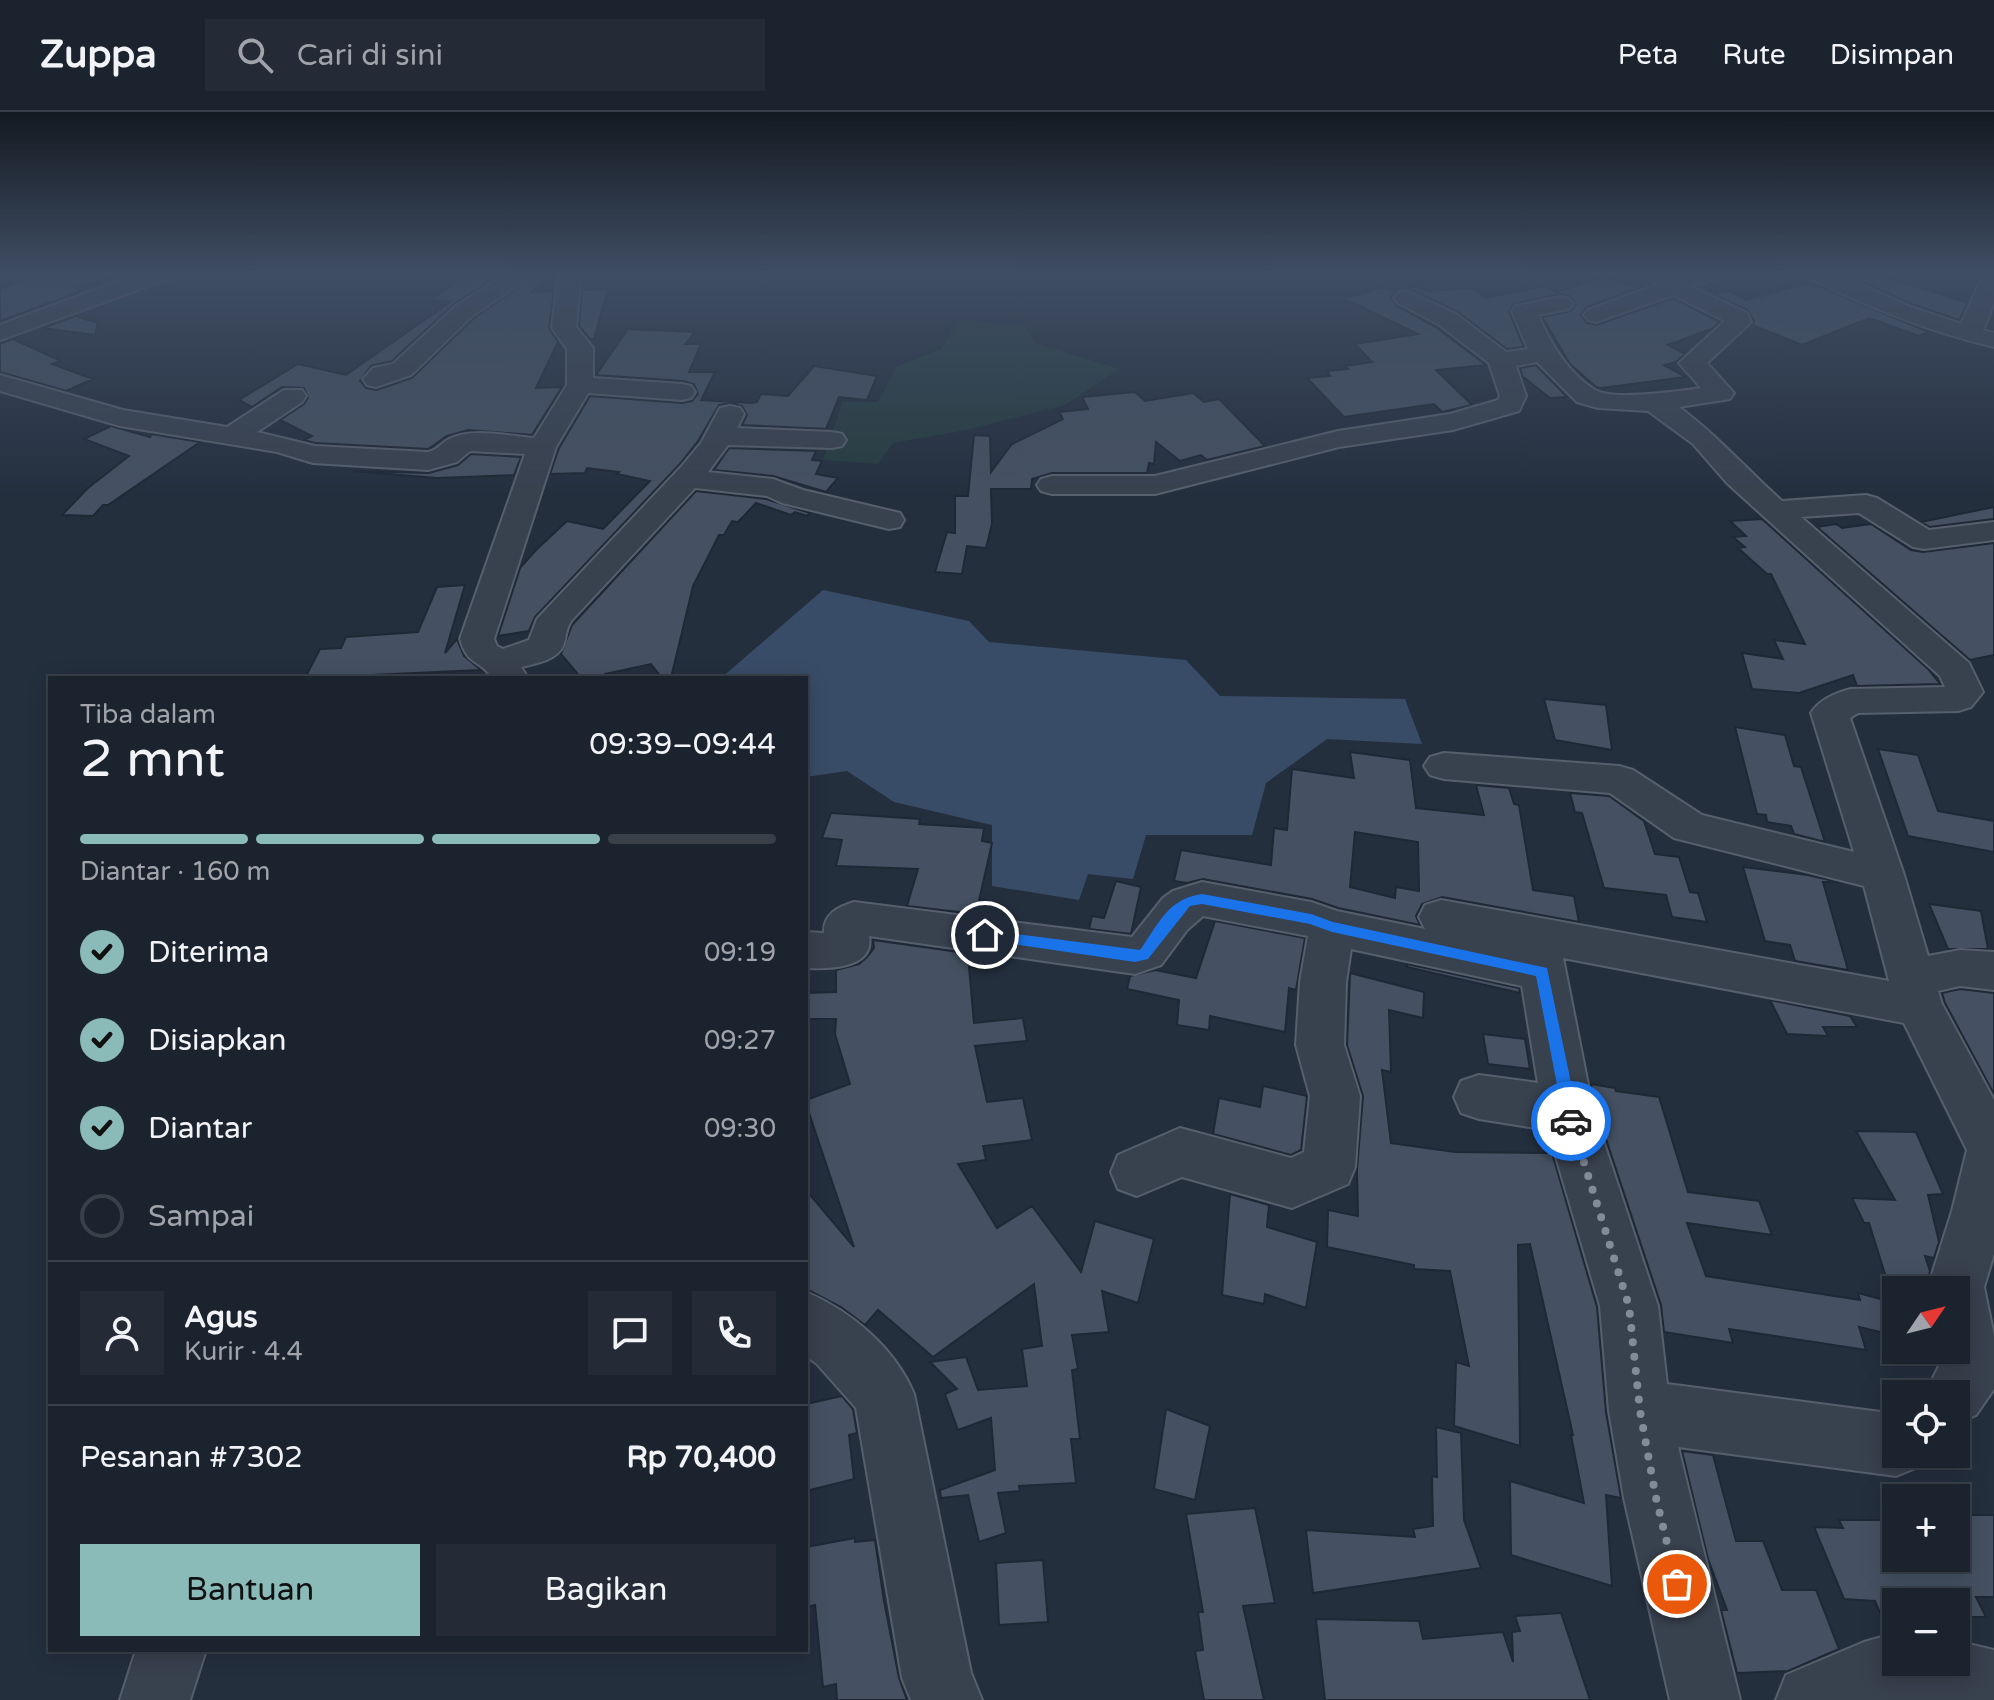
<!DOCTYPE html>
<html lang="id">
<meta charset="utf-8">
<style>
body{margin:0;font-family:"Varela Round",sans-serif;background:#242b36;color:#f1f3f6;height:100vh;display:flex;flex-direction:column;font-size:30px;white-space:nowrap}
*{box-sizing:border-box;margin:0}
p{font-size:26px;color:#a0a4aa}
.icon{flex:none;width:44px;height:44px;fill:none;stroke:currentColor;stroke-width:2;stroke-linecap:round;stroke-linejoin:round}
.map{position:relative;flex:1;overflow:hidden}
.details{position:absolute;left:48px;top:564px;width:760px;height:976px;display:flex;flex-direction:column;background:#1b232e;border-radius:0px;box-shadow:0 4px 20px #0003,0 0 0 2px #39404a}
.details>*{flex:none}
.needle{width:52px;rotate:55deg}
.buttons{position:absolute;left:1882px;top:1164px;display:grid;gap:16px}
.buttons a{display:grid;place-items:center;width:88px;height:88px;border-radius:0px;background:#1b232e;box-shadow:0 4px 20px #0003,0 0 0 2px #39404a;font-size:40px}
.pin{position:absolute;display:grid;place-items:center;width:68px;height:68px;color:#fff;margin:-34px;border:4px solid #fff;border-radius:50%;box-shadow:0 2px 8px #0007}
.courier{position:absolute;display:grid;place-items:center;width:80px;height:80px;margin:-40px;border:6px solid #1a73e8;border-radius:50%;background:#fff;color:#222;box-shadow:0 2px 10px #0007}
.summary em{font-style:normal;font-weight:600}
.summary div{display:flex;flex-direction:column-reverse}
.summary{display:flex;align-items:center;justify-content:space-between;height:136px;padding:0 32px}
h1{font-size:52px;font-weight:600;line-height:60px}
.bar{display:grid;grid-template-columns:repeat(4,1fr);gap:12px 8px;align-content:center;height:96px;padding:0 32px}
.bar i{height:10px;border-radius:6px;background:#39404a}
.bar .current{background:#8bbbb9}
.bar p{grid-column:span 4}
.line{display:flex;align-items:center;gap:20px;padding:0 32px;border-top:2px solid #39404a}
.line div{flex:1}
.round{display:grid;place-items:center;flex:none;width:84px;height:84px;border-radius:0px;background:#242b36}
ol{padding:0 32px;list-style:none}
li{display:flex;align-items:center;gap:24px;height:88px}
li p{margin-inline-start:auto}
li .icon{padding:8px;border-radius:50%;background:#8bbbb9;color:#111;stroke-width:4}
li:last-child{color:#a0a4aa}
li i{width:44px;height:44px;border:4px solid #39404a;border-radius:50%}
.action{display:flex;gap:16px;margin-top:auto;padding:16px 32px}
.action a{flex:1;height:92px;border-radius:0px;background:#8bbbb9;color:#111;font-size:32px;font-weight:600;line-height:92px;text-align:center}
.action a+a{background:#242b36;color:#f1f3f6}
header{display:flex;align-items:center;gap:48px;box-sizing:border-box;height:112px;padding:0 40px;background:#1b232e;border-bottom:2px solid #39404a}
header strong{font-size:38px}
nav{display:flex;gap:44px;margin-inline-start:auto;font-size:28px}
.search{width:560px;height:72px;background:#242b36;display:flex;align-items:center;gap:20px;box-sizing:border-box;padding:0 28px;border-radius:0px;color:#a0a4aa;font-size:30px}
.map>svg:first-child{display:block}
.green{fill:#263c3f}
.water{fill:#394c67}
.building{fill:#455162;stroke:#1f2835;stroke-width:2;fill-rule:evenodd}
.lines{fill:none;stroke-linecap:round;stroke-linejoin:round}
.minor-casing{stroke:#565f6c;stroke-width:4}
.minor{fill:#38414e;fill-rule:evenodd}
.route{fill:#1a73e8}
.done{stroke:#828b98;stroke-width:8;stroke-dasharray:0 14.4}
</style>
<header>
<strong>Zuppa</strong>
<div class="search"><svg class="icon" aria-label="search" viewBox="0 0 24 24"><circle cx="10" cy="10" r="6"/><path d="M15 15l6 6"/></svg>Cari di sini</div>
<nav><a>Peta</a><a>Rute</a><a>Disimpan</a></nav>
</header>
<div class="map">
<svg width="1994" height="1588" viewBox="0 0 1994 1588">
<rect width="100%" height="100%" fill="#242f3e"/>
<path class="green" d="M959,209L1024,212L1035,231L1119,257L1065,293L966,318L893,331L878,352L823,348L843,290H878L896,255L941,237Z"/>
<path class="water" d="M823,478L969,509L989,530L1186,548L1220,584L1405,587L1422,632L1327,627L1266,671L1252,723H1146L1133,767L1088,762L1079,788L992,774V713L894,690L847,659L806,665V566H721Z"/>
<path class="building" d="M49,160H107L108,166L75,176L82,179L0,209V177Z
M470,160H504L454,192L392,249L371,254L360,269L366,276L377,278L412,266L474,206L540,160H555L532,180L554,179L549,216L558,230L536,276L562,275L532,323L468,318L447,324L428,337L315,331L304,328L312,324L280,308L304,292L308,286L304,276L282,275L252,295L239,288L298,252L346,263L450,190L431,188Z
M1866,160H1872L1968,191L1959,208L1912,192L1851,165Z
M1606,164L1638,176L1587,195L1581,203L1587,211L1597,213L1673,186L1720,210L1711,217L1668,233L1685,242L1676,250L1664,253L1686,265L1602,276L1605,278L1596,275L1570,252L1542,205L1571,199L1576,192L1570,184L1560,182L1514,192L1509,200L1524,235L1507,237L1458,200L1408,176L1417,174L1426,179L1472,176L1486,186L1545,174L1557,180Z
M1805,172L1820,175L1929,220L1919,224L1869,206L1802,233L1752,213L1754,209L1748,198L1713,182L1730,179L1746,188Z
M1382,175L1396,179L1391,186L1397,194L1436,215L1486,253L1436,258L1472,293L1442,300L1434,292L1344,305L1307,266L1330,264L1327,259L1348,257L1345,254L1372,250L1355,232L1418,222L1345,187Z
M608,177L594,227H590L579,214L582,178Z
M76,204L98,211L95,223L43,216Z
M628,217L695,220L685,232H701L689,260H715L701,288L751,291L757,290L761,282L788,284L814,254L877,264L867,288L839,285L826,317L742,313L747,303L742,294L731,291L719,293L698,329L679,353L535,505L529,519L498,524L520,456L536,438L567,409L603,417L650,369L617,362L619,360L587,356L585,361L550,362L559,336L590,284L682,291L692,289L698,282L694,272L683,269L596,263Z
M13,227L61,249L52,252L93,267L66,279L0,260V232Z
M1536,253L1567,285L1550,286L1522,264L1520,256Z
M1135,280L1145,289L1193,281L1204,290L1219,287L1265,334L1207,348L1201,343L1180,349L1156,330L1154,352L1149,351L1147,361H1052L1032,367L1031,377H991L992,412L986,436L967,434L962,462L935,460L947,420L955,421V384H968L974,323L990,324L991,360L1012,332L1063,307L1059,300L1088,297L1082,285Z
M111,314L150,325L152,322L200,330L108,393H103L93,404L62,403L88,376L129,344L84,327Z
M729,336L816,339L812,348L822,349L816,362L838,366L826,380L773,364L714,358Z
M471,342L521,345L514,363L437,366L353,359L429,361L458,353Z
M696,379L766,387L810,401L807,404L795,400L791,403L756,391L738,410L732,409L724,423H719L693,474L671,566H662L651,552L605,562L606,566H581L561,542L572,513Z
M1994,395V407L1930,415L1921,410Z
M1762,407L1928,557L1940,572L1857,574L1853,563L1799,581L1752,577L1742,541L1783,547L1774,528L1805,532L1771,462H1767L1738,436L1745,435L1733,425L1746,424L1730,409Z
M1836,412L1842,416L1871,412L1911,438L1923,440L1994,431V543L1970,548L1817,415Z
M465,473L445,541L457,527L464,544L481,558L305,566L320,537L341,536L346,525L418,520L437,475Z
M1544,587L1606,593L1612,638L1555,628Z
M1735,615L1785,623L1794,654L1801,655L1825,730L1794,722L1791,714L1767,710L1766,703L1757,702Z
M1878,637L1918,643L1938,699L1994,709V740L1908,724Z
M1350,640L1410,648L1416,696L1484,703L1476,673L1509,676L1514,692L1519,693L1533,778L1574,784L1579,810L1442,785L1422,792L1416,804L1420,813L1338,796L1312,787L1203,767L1187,771L1174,769L1181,738L1271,753L1274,716L1287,718L1292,657L1354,666ZM1355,720L1418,730L1419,779L1396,775L1395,786L1350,775Z
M1570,681L1609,684L1644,709L1655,742L1679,745L1690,780L1698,781L1707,810L1672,805L1666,783L1604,776L1582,701L1575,700Z
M831,701L920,707L919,712L984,716L982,729L992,731L976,802L907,794L918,757L836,754L842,728L822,726Z
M1743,755L1808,763L1838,770H1823L1848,858L1795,849L1790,833L1765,829Z
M1116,769L1141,775L1131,822L1089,817L1092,804L1104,806Z
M1929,792L1981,799L1988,837H1948Z
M1215,809L1305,826L1296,878L1289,876L1285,920L1210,904L1209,918L1177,913L1179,888L1127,877L1130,864L1155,858L1196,866Z
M873,828L980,843L978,856L969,855L974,911L1023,906L1027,929L975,934L987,990L1023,986L1032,1028L983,1034L986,1048L958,1052L997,1116L1032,1094L1081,1160L1095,1109L1154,1127L1138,1191L1102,1179L1109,1220L1072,1223L1078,1257L1072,1258L1080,1327H1071L1076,1371L1019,1374L1020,1379L998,1381L1006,1421L979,1430L968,1383L941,1386L940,1378L995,1358L991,1306L958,1318L945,1282L957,1277L930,1250L966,1245L978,1278L1027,1274L1022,1237L1042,1234L1034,1172L933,1245L878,1198L865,1213L841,1195L806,1177V1078L854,1135L806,992V988L850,972L835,922L836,907H806V881L836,880V858L859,852L867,845L874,836Z
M1407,852L1519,876L1520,881L1407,855Z
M1350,861L1424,880L1423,906L1389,898L1391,960L1382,958L1391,1031L1455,1040L1552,1041L1597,1195L1606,1300L1621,1386L1606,1383L1612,1474L1511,1443L1510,1369L1584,1391L1571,1323H1573L1530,1132L1518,1133L1520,1334L1454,1314L1456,1250L1469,1254L1450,1159L1414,1157V1153L1327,1135L1328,1098L1358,1104L1357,1058L1363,984L1347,933Z
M1960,877L1994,881V982L1945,891L1942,881Z
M1770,888L1850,904L1857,915H1823L1828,924L1787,922Z
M1483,922L1525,927L1530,957L1488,952Z
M1591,972L1615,976L1616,979L1659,985L1688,1080L1759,1089L1772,1123L1687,1111L1706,1164L1860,1188L1858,1181L1896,1191V1224L1859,1215L1866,1238L1729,1217L1733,1231L1664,1220L1661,1193L1596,997Z
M1263,974L1307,984L1301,1038L1291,1043L1213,1022L1219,986L1260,995Z
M1856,1019L1916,1020L1943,1082L1928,1083L1939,1130L1934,1146L1925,1144L1930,1159L1925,1178H1890L1869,1111H1864L1852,1086L1895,1088Z
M1230,1082L1269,1093L1267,1115L1317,1130L1306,1196L1265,1182L1264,1192L1222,1183Z
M842,1284L853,1297L857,1321L849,1323L854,1367L806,1379V1292Z
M1166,1297L1210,1314L1195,1388L1154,1377Z
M1436,1315L1461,1321L1464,1408L1481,1456L1313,1481L1306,1418L1415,1425L1413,1417L1433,1414L1432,1364L1437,1365Z
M1682,1339L1713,1343L1736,1429H1763L1782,1478H1816L1839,1537L1788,1559L1737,1561L1721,1498H1727L1708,1447Z
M1255,1396L1275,1491L1243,1494L1264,1588H1204L1195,1539L1203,1538L1198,1500H1203L1186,1402Z
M1956,1403H1994V1485H1976L1986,1505H1956V1490H1896V1518L1888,1520L1875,1489L1844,1487L1814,1415L1843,1416L1839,1408H1896V1446H1956Z
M855,1426V1430L875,1428L884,1489L899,1566L907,1588H837L836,1572L823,1575L815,1493L806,1495V1435Z
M1043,1448L1048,1510L999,1513L996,1451Z
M1561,1501L1590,1588H1325L1316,1507L1419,1509L1423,1527L1503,1520L1513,1550L1512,1520L1520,1519L1515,1504Z"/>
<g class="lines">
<g class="minor-casing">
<path id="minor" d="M143,160H176L173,165L0,228V213Z
M510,160H537L472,204L411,263L376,275L367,273L363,267L373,256L393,252L456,194Z
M559,160H581L576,215L593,236V266L682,272L691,274L695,280L691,286L682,288L588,281L556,335L494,527L497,534L503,537L529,528L537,507L681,355L701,331L720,296L730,294L740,296L744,302L737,316L832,320L842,322L846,328L842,334L832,336L728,333L708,360L773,367L803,378L900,401L904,408L900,415L889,417L782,391L767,384L695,376L572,508C565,517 567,524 563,534C557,548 534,552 521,555L528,566H492C479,546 468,555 460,527L525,342L470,339L457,350L428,358L313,351L277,340L120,314L0,279V263L123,298L227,315L284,278H302L306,284L302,290L257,320L315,334L428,340C438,338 441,331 449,327C472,315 509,324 534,326L567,273V237L552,216Z
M1680,160H1730L1727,165L1688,173L1747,201L1751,210L1707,251L1734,281L1730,287L1679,295C1717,323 1747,358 1782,389L1866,383L1877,386L1929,418L1994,410V428L1924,437L1913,435L1859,401L1801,405L1969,551L1983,580L1971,595L1958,599L1858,601L1850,606L1904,763L1928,844L1960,838L1994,840V878L1960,874L1938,879L1942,892L1994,988V1142L1984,1175L1994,1224V1277L1976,1303L1956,1312V1282H1925L1940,1252L1938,1238H1956V1178H1928V1175L1952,1099L1967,1038L1904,911L1563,846L1593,998L1658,1194L1667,1272L1896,1302V1342H1923L1918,1355L1896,1364L1678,1335L1740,1588H1670L1624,1386L1609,1299L1600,1194L1548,1018L1479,1007L1461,1001L1454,985L1461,969L1479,963L1538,971L1522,874L1351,837L1346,870L1344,933L1360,984L1355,1055L1348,1072L1292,1096L1182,1065L1137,1084L1118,1077L1111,1060L1118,1043L1180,1016L1291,1046L1304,1040L1310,984L1296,933L1300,870L1308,824L1203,804L1187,818L1161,853L1135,862L869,824C875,857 828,857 806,856V820L824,821C823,802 838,795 854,790L1132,825L1163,786L1173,779L1202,770L1311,790L1337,799L1425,817L1419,805L1425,793L1441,788L1889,869L1864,774L1674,726L1610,681L1444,667L1430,663L1424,654L1430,645L1444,641L1619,654L1633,658L1702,703L1854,740L1811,601C1820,587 1835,581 1851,577L1945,575L1940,564L1727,371L1693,332L1648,299L1598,296L1577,290L1537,250L1516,254L1526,284L1519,299L1453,318L1339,335L1155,382H1052L1041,379L1037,373L1041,367L1052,364H1155L1338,319L1450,302L1498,288L1500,284L1489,251L1438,212L1398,191L1394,186L1398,181L1406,179L1456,202L1506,240L1528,237L1512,199L1516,194L1561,185L1569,187L1573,192L1569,197L1538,203C1551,232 1567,260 1595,278C1613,289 1680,279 1701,276L1679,251L1725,209L1673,183L1596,210L1588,208L1584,203L1588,198L1656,173L1654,170L1657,165Z
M1803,160H1833L1911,195L1961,212L1983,164L1985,160H1994V191L1983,218L1994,221V235C1929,220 1867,194 1806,165Z
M806,1180C851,1199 895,1236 914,1282L971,1561L982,1588H911L902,1566L856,1296L817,1252L806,1244Z
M1896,1521V1550H1956V1529L1994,1538V1588H1776L1786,1563L1864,1530Z
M136,1538H206L190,1588H120Z"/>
</g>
<use href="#minor" class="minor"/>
</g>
<linearGradient id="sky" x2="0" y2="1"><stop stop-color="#141a22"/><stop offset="0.42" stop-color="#3f4d63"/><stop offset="1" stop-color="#3f4d63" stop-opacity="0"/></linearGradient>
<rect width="1994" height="383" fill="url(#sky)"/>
<path class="route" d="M1202,782L1311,802L1333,810L1547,856L1579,1009L1576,1014H1566L1564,1009L1536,864L1332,820L1310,812L1202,792L1190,794L1148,847L1135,850L985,828L978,823L985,818L1140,838C1159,812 1167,787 1202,782Z"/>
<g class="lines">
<path class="done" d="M1571,1009L1629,1194L1640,1299L1656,1386L1677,1472"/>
</g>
</svg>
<div class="buttons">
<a><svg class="needle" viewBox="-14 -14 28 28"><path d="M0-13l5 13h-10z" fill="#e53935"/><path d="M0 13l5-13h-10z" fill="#a0a4aa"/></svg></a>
<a><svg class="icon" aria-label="locate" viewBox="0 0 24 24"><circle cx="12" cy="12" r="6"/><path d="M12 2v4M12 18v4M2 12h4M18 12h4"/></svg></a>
<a>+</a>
<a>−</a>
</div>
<div class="pin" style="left:1677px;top:1472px;background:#ea580c"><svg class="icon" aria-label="bag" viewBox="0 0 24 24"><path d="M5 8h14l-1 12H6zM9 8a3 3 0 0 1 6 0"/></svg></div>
<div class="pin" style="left:985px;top:823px;background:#1f2937"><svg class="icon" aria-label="home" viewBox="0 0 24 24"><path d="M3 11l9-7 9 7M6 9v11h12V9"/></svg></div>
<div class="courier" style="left:1571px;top:1009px"><svg class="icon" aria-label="car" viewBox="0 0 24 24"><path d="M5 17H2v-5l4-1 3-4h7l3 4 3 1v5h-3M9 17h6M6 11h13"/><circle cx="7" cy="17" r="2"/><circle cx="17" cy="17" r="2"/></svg></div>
<section class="details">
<div class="summary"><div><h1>2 mnt</h1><p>Tiba dalam</p></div><em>09:39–09:44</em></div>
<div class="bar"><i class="current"></i><i class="current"></i><i class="current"></i><i></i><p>Diantar · 160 m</p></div>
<ol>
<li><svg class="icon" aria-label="check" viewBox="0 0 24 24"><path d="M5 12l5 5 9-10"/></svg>Diterima<p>09:19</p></li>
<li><svg class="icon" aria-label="check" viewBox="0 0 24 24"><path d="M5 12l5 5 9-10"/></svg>Disiapkan<p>09:27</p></li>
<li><svg class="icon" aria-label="check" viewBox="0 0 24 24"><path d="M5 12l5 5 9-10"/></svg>Diantar<p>09:30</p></li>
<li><i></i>Sampai</li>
</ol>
<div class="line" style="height:144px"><a class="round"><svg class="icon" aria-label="person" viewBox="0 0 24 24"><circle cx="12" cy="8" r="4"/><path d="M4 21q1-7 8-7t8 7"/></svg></a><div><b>Agus</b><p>Kurir · 4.4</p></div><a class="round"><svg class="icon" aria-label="chat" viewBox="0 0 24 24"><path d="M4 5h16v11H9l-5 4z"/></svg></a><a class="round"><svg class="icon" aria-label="phone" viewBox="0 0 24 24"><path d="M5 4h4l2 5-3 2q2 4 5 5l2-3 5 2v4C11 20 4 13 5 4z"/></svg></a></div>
<div class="line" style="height:104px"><div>Pesanan #7302</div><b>Rp 70,400</b></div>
<div class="action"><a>Bantuan</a><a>Bagikan</a></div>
</section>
</div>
